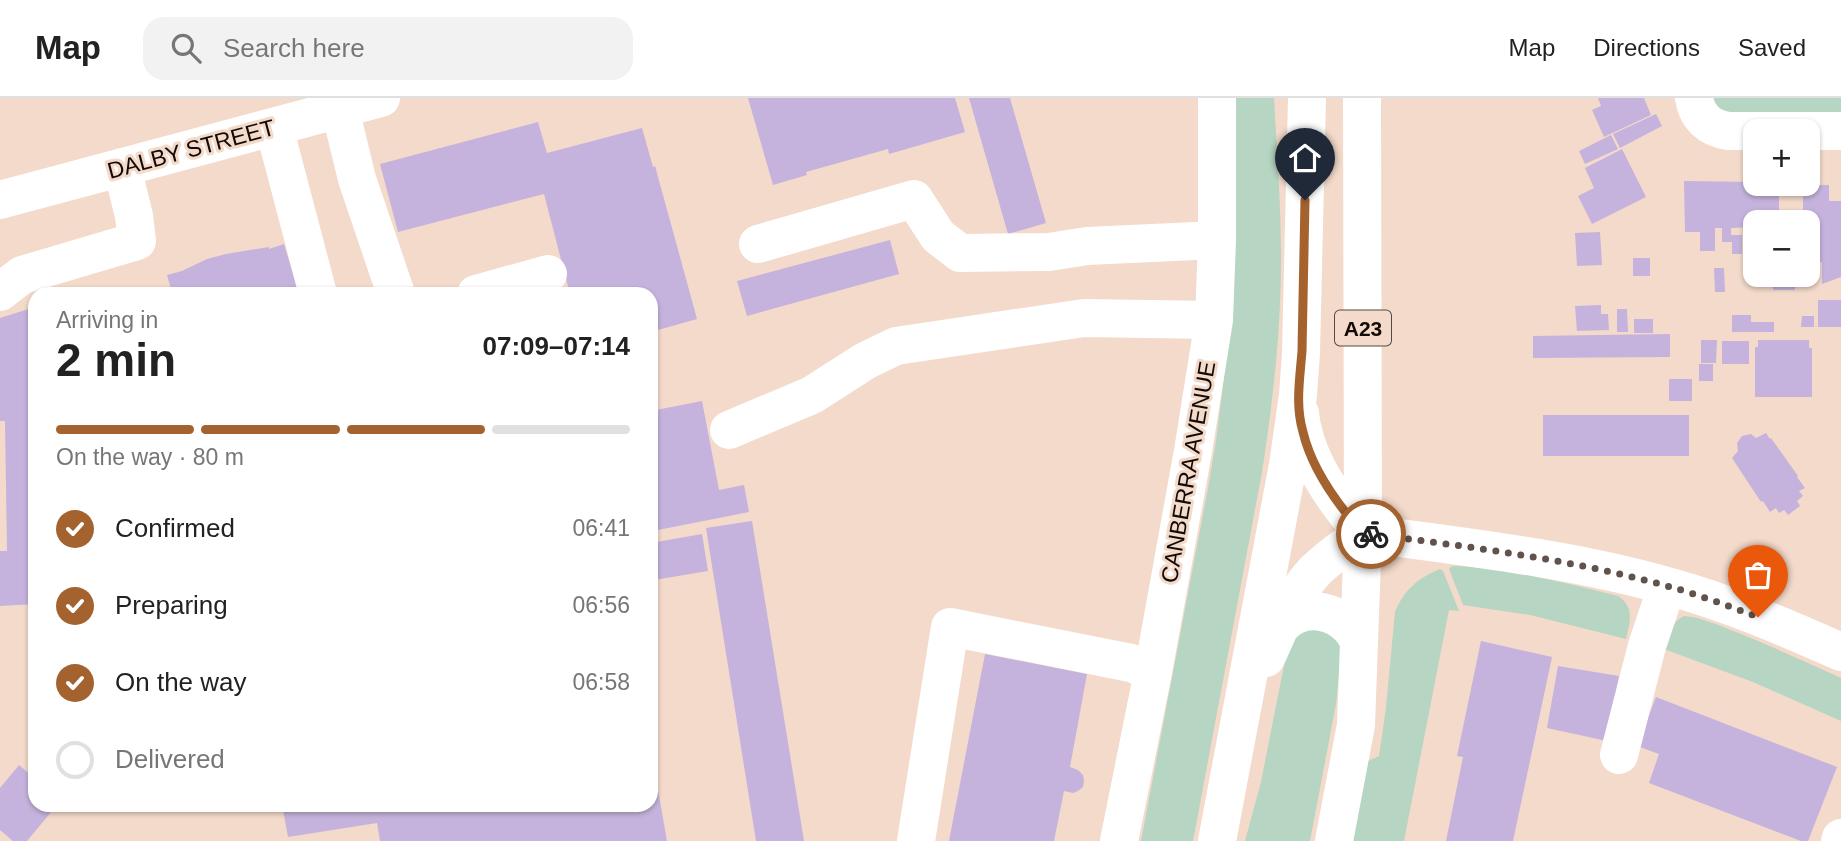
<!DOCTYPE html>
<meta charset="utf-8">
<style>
body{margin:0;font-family:Arial,sans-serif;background:#f2f2f2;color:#222;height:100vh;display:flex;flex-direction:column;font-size:26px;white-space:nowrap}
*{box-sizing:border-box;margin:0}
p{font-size:23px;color:#767676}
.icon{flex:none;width:38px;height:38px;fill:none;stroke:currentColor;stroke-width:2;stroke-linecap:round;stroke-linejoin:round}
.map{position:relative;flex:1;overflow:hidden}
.side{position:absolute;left:28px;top:189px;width:630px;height:525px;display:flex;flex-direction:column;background:#fff;border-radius:21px;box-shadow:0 2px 5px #0004}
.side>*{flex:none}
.buttons{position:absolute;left:1743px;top:21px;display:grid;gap:14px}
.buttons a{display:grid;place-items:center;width:77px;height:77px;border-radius:14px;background:#fff;box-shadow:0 2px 5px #0004;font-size:35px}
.pin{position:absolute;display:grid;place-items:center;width:60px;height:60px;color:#fff;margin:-72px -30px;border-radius:50% 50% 50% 0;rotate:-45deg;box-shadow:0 0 7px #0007}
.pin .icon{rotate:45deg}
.courier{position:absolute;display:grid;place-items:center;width:70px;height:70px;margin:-35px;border:5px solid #a4622e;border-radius:50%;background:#fff;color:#222;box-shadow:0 2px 9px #0007}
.headline em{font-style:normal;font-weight:600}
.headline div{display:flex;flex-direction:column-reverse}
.headline{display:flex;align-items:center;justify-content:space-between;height:119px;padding:0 28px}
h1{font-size:46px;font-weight:600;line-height:52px}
.bar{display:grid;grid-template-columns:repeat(4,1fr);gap:10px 7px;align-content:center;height:84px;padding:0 28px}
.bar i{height:9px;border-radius:5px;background:#e0e0e0}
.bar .selected{background:#a4622e}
.bar p{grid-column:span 4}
ol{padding:0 28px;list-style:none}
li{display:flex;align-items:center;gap:21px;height:77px}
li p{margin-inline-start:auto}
li .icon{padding:7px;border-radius:50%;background:#a4622e;color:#fff;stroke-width:4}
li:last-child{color:#767676}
li i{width:38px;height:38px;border:4px solid #e0e0e0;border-radius:50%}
header{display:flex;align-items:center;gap:42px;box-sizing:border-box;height:98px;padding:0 35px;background:#fff;border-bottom:2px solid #e0e0e0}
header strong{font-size:33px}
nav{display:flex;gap:38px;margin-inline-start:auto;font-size:24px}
.search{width:490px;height:63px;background:#f2f2f2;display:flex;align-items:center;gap:18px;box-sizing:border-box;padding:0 24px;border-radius:21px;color:#767676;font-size:26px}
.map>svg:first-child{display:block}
.green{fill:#b6d5c2}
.building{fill:#c5b3dd}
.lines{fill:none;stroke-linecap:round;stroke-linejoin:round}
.minor{stroke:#fff;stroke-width:38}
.highway{stroke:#fff;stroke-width:38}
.done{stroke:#61534b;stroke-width:7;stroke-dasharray:0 12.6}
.route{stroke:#a4622e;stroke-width:9}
.labels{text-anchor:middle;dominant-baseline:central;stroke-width:6;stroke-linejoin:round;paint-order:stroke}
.shield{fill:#f3daca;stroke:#564841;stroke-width:2}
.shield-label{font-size:21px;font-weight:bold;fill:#120a06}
.street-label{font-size:23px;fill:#120a06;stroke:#f3daca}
</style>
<header>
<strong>Map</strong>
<div class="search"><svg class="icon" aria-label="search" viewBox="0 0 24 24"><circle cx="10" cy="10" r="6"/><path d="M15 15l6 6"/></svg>Search here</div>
<nav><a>Map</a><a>Directions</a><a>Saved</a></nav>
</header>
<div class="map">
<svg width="1841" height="743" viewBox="0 0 1841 743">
<rect width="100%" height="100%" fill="#f3daca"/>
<path class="green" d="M1231,0H1274C1277,53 1281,107 1281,161C1281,233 1273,303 1262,374L1193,743H1141L1208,390L1216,343L1226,263Z
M1705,0H1841V22H1730Z
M1452,468C1507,469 1564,485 1618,498C1635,509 1630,524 1626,541L1530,517L1463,507L1449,471Z
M1440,471L1443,473L1459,513L1449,512L1404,743H1351L1368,663L1379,658L1386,610L1395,514C1404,492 1418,480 1440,471Z
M1684,518C1701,519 1720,528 1736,534C1771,548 1806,564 1841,580V623L1753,584L1664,551C1669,538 1671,524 1684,518Z
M1315,526L1342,547L1336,606L1310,743H1245L1261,684L1289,542Z"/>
<path class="building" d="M748,0H955L965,34L889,56L888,51L806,74L807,77L773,87Z
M969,0H1010L1046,125L1008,136Z
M1598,0H1644L1651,17L1604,39L1592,12L1601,8Z
M1656,16L1662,28L1620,50L1613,36Z
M538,24L547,55L642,30L653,69L655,68L697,221L651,234V196H570L544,96L398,134L380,66Z
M1611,37L1618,51L1585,66L1579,53Z
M1622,51L1646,99L1592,126L1578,98L1594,90L1585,70Z
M1684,83L1755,84V86H1779V124H1755V129L1731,130V137H1742V156H1732V144H1722V130H1715V153H1700V134H1685Z
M1803,87H1829V103H1841V179L1822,186V164H1808V124H1803Z
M1600,134L1602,167L1577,168L1575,135Z
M890,142L899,176L747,218L737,183Z
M284,146L299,196H176L175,193L172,195L167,177L182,173L207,161L226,156L269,149V151Z
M1633,160H1650V178H1633Z
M1714,170H1724L1725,194H1715Z
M1773,177H1795V192H1773Z
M111,189V196H86V195Z
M1818,202H1841V229H1818Z
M1601,207V216H1608L1609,232L1577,233L1575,208Z
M35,209V506L0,508V453H7L5,323H0V220Z
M1617,211H1627L1628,234H1617Z
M1732,217H1751V224H1774V234H1732Z
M1802,218H1814V229H1801Z
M1634,221H1653V235H1634Z
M1670,236V259L1533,260V238Z
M1701,242H1717L1716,265H1701Z
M1758,242H1809V250H1812V299H1755V249H1758Z
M1722,243H1749V266H1722Z
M1699,266H1713V283H1699Z
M1669,281H1692V303H1669Z
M702,303L719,392L744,387L749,414L658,432L651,397V313Z
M1543,317H1689V358H1543Z
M1766,335L1770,341L1771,340L1798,378L1797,379L1805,390L1799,393L1803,398L1797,403L1800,408L1788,417L1784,412L1779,415L1776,410L1770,414L1763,403L1761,404L1732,360L1738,353L1737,345L1742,338L1751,336L1756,340Z
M752,423L804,743H756L706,430Z
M702,436L708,473L654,482V485H651V445Z
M1481,543L1552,559L1513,743H1446L1463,659L1457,658Z
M985,556L1087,576L1070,669L1078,672L1083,677L1084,683L1083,689L1078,693L1073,695L1064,693L1054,743H949Z
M1558,568L1619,578L1607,643L1547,630Z
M1656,599L1837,669L1808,743H1801L1649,685L1659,656L1637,648Z
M652,658L667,743H380L377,725L288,739L282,707H651V659Z
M19,667L32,678L35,674V707H57L27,743H13L0,732V690Z"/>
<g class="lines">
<path class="minor" d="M1694,0C1697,19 1709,30 1728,33H1841
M340,11L357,81L396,196
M274,29L318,196
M0,102L381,0
M758,146L914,101L938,138L960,155L1049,154L1087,148L1217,142
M0,194L22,177L137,143L134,118L122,69
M476,196L548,176
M729,332L812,297L865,263L896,248L1084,220L1214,222
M1363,435C1464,449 1568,460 1667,488C1726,504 1785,529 1841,554
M1619,657L1647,548L1667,488
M916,743L950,529L1131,565L1153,574
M1119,743L1153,574L1193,353L1214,222L1217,142V0
M1840,743L1841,740"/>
<path class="highway" d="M1300,315C1304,360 1333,401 1363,435
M1280,529C1304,502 1345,512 1359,544
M1266,560C1280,530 1292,497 1315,473C1329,459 1347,447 1363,435
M1217,743L1288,367L1298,297L1301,255L1307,0
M1334,743L1356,627L1363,435L1362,0"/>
</g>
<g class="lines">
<path class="done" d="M1371,436C1470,449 1570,461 1667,488C1697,496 1728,508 1758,519"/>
<path class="route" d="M1305,102C1304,153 1303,203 1302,253C1300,280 1295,307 1303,334C1312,372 1337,406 1363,435L1371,436"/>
</g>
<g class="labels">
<rect class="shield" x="1335" y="212.5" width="56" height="35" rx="5"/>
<g class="shield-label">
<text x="1363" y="230">A23</text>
</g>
<g class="street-label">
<text transform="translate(191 51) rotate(-15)">DALBY STREET</text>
<text transform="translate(1188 374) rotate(-80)">CANBERRA AVENUE</text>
</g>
</g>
</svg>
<div class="buttons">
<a>+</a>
<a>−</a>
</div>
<div class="pin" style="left:1758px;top:519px;background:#ea580c"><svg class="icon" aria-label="bag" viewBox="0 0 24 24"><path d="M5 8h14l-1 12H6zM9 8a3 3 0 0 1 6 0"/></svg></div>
<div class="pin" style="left:1305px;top:102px;background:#1f2937"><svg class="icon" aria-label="home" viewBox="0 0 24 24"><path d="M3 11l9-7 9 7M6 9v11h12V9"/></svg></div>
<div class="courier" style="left:1371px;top:436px"><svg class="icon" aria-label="bike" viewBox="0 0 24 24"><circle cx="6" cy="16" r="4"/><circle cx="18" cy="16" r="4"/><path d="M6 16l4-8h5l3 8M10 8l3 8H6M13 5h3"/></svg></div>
<section class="side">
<div class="headline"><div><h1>2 min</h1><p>Arriving in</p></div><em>07:09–07:14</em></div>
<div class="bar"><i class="selected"></i><i class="selected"></i><i class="selected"></i><i></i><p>On the way · 80 m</p></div>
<ol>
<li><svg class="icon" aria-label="check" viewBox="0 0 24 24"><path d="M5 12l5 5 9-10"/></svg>Confirmed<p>06:41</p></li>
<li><svg class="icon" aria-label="check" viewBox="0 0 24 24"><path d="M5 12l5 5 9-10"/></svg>Preparing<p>06:56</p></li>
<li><svg class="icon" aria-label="check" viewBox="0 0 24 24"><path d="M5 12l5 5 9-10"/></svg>On the way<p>06:58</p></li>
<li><i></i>Delivered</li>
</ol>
</section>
</div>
